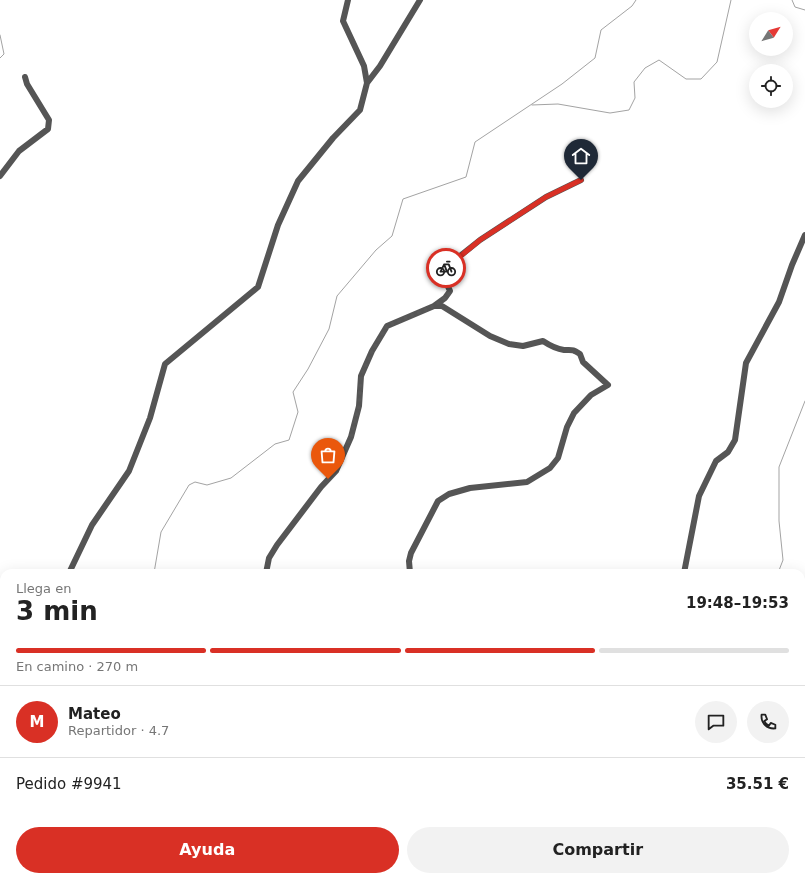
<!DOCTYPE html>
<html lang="es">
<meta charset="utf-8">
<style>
body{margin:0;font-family:"DejaVu Sans",sans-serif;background:#f2f2f2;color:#222;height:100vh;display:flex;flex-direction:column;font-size:15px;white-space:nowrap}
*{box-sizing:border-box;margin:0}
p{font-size:13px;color:#767676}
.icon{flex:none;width:22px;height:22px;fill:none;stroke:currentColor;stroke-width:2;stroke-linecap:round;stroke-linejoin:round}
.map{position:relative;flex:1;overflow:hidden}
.drawer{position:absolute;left:0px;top:569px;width:805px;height:312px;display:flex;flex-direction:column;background:#fff;border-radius:12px 12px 0 0;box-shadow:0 4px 16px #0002}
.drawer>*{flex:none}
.needle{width:26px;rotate:53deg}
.buttons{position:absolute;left:749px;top:12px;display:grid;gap:8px}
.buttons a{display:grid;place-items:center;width:44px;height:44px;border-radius:50%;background:#fff;box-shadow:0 4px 16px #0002;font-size:20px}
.pin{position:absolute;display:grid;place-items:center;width:34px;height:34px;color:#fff;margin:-41px -17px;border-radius:50% 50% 50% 0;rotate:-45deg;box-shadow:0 0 4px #0007}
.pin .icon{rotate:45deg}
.courier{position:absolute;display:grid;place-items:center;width:40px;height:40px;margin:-20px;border:3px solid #d93025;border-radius:50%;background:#fff;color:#222;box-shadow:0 1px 5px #0007}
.head em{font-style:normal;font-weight:600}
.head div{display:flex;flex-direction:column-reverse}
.head{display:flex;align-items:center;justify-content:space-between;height:68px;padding:0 16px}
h1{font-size:26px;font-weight:600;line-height:30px}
.bar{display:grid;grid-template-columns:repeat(4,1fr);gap:6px 4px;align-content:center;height:48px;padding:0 16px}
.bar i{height:5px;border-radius:3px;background:#e0e0e0}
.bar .active{background:#d93025}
.bar p{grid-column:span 4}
.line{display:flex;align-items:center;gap:10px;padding:0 16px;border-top:1px solid #e0e0e0}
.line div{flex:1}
.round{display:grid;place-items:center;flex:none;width:42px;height:42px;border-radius:21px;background:#f2f2f2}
.button{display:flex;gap:8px;margin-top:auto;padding:8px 16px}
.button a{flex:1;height:46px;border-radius:24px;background:#d93025;color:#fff;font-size:16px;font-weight:600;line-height:46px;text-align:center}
.button a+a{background:#f2f2f2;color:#222}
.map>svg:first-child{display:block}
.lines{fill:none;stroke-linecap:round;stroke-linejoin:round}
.stream{stroke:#a3a3a3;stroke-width:1}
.canal{stroke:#a3a3a3;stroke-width:4.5}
.minor{stroke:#555;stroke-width:6}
.done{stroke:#595959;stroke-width:4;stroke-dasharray:0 7.2}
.route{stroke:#d93025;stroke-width:5}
</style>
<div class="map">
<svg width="805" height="881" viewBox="0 0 805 881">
<rect width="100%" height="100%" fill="#fff"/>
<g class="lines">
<path class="stream" d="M792,0L795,7L805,10
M0,35L4,54L0,58
M532,105L558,104L610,113L629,110L635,98L634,82L645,68L659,60L686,79H701L717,62L731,0
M154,573L161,532L189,485L195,482L207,485L231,478L275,444L289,440L298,412L293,392L308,369L329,329L337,296L376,250L392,236L403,199L466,177L475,142L562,84L595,58L601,30L632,6L636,0
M778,573L783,560L779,521V467L805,401
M0,780L4,779
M737,881L742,877"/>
<path class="canal" d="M486,877L500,881
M641,881L646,877"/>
<path class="minor" d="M367,83L380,66L420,0
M0,176L19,151L48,129L49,120L27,84L25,77
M434,306L445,298L450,291L446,282L439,276L440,272L480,240L546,197L581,180
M69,573L92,525L129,471L150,418L165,364L258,287L278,225L298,181L333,138L360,110L367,83L364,66L343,21L348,0
M266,573L269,558L277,545L321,487L336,471L351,437L359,406L361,376L372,351L387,326L434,306H442L490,336L509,344L523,346L543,341C549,345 557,349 564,350C573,350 572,349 580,354L583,362L608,385L591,395L574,413L567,427L558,458L550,468L527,482L470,488L449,494L438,501L411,553L409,561L410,573
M684,573L699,496L716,461L728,452L735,440L746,363L779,302L792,265L805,235
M0,656L4,658
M0,694L2,688
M801,869L803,881
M801,870L805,853
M276,877L277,881
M466,877L480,881
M195,881L196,877
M582,881L583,877
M594,881L596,877
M650,881L656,877
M771,881L777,877"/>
</g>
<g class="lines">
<path class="done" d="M328,479L336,471L351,437L359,406L361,376L372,351L387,326L434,306L448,296L450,290L448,287L438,274L446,268"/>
<path class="route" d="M446,268L480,240L546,197L581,180"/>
</g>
</svg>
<div class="buttons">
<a><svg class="needle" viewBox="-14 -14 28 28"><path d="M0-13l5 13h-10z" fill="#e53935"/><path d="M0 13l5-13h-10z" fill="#767676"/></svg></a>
<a><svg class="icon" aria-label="locate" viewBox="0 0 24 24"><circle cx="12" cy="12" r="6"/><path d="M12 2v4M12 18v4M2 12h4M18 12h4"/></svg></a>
</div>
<div class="pin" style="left:328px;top:479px;background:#ea580c"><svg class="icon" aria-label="bag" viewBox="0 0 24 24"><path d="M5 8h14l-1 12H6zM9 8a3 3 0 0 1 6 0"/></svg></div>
<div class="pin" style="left:581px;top:180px;background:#1f2937"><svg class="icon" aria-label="home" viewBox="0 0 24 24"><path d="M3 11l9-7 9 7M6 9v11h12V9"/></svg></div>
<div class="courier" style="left:446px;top:268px"><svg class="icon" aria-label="bike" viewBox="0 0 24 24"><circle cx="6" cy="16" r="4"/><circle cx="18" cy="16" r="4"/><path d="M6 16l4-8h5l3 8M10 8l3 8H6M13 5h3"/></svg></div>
<section class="drawer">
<div class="head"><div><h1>3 min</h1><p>Llega en</p></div><em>19:48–19:53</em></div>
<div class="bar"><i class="active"></i><i class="active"></i><i class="active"></i><i></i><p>En camino · 270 m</p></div>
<div class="line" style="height:72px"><b class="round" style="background:#d93025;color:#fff">M</b><div><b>Mateo</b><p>Repartidor · 4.7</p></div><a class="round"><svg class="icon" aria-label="chat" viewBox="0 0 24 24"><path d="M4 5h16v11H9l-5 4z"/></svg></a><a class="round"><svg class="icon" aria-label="phone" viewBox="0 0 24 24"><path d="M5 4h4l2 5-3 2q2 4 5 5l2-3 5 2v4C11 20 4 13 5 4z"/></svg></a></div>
<div class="line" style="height:52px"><div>Pedido #9941</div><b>35.51 €</b></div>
<div class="button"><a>Ayuda</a><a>Compartir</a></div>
</section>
</div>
